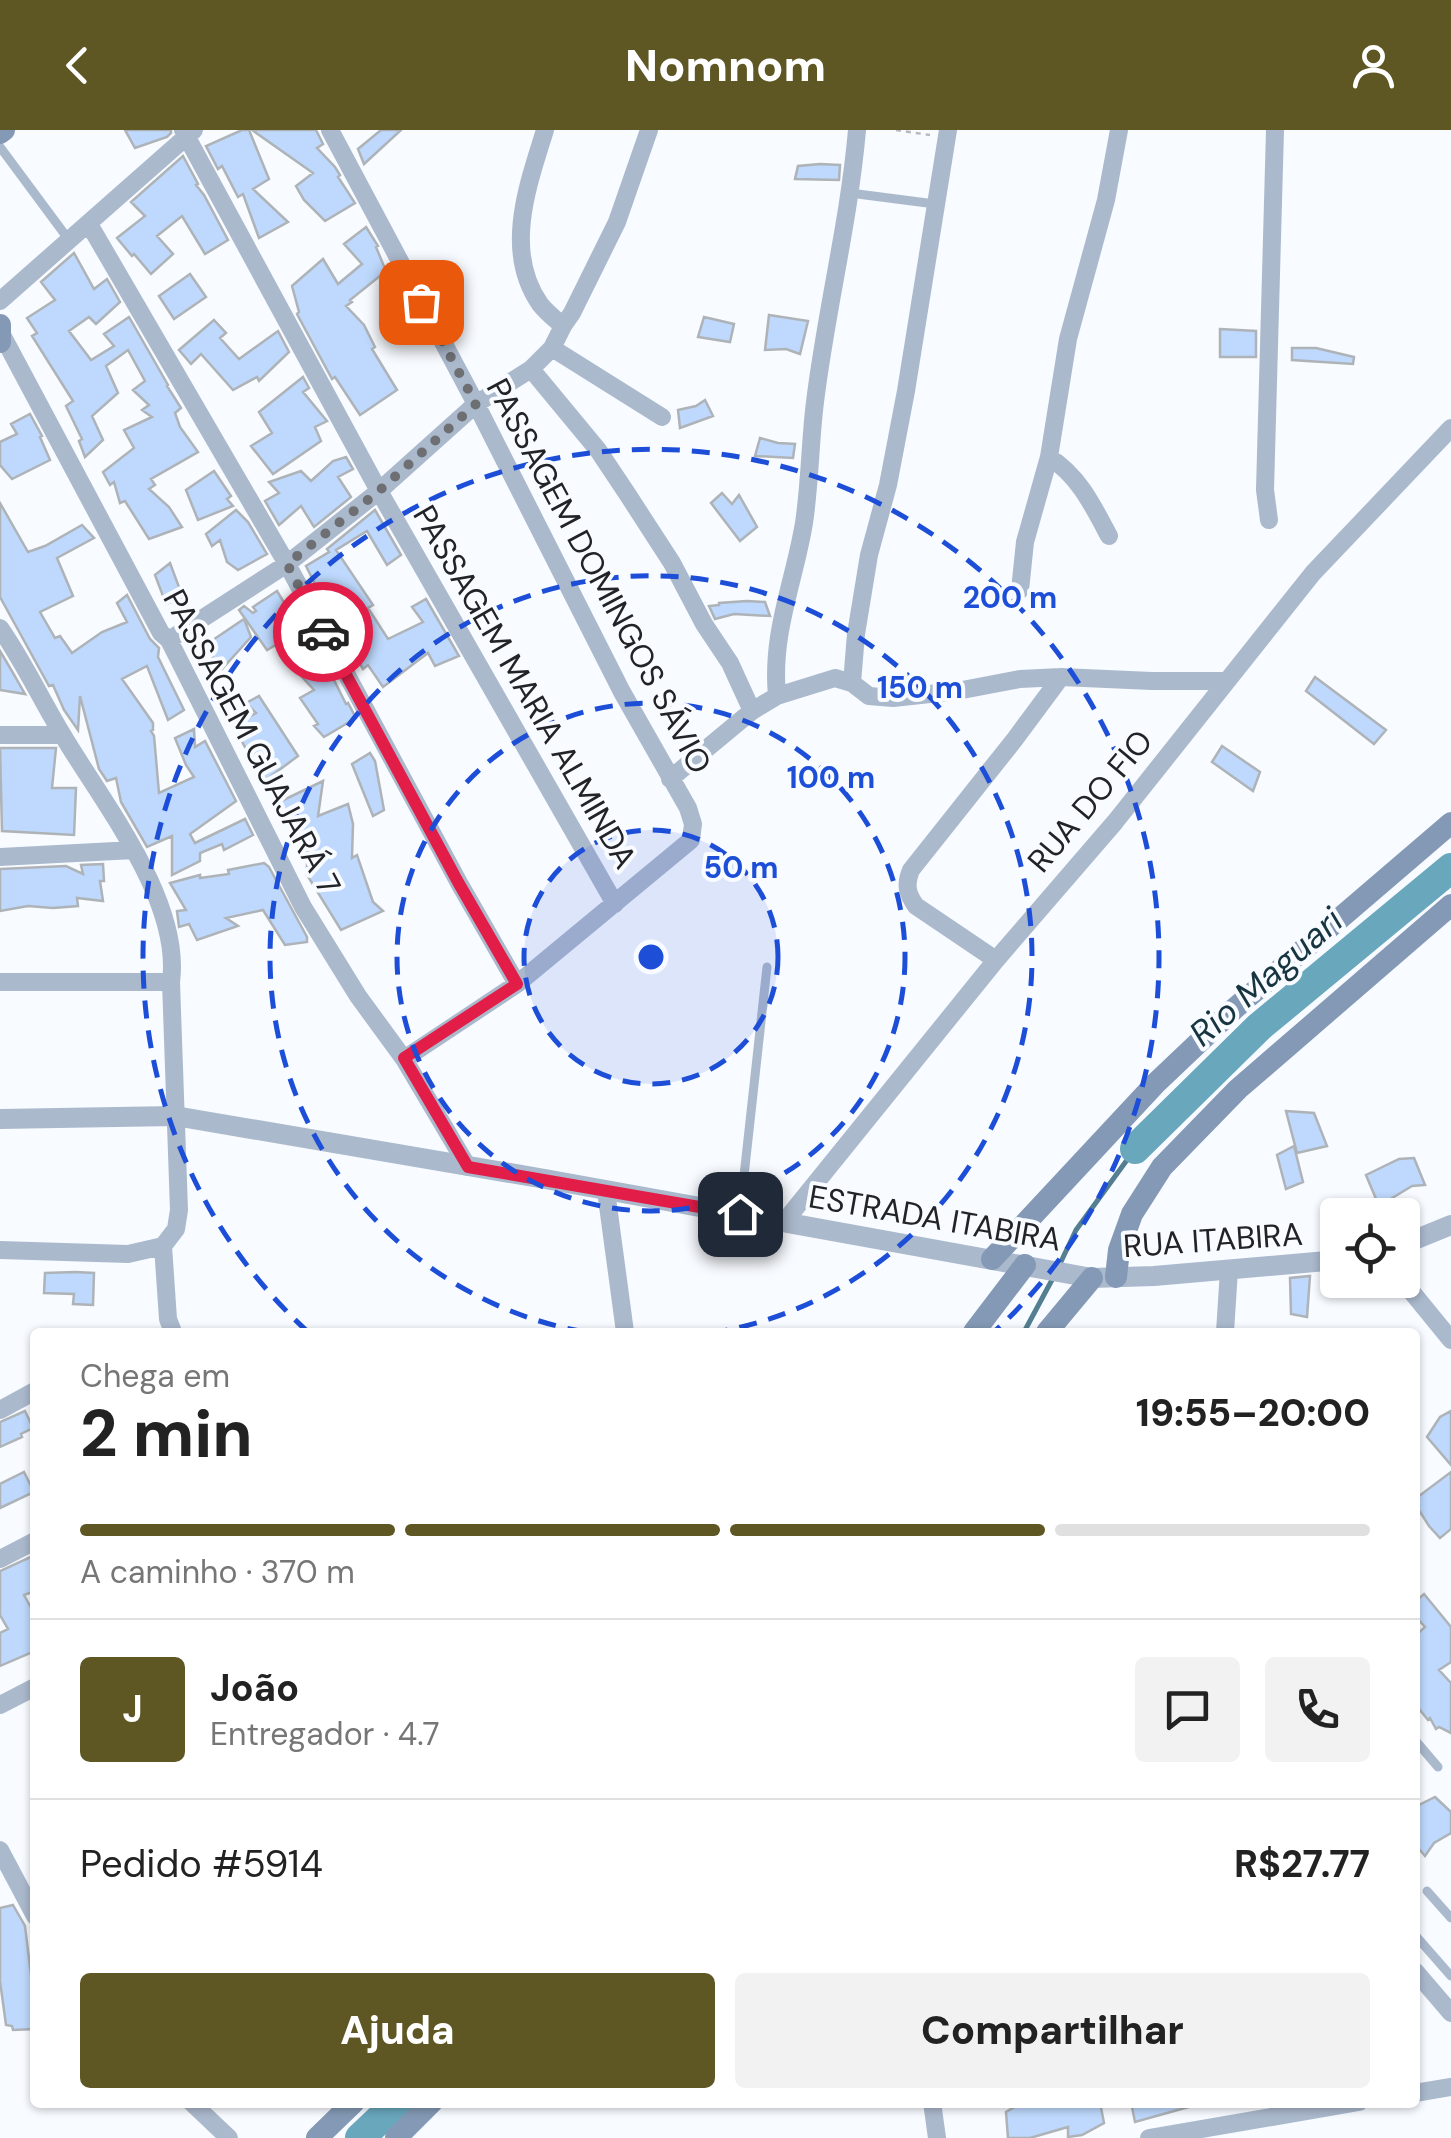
<!DOCTYPE html>
<html lang="pt">
<meta charset="utf-8">
<style>
body{margin:0;font-family:"DM Sans",sans-serif;background:#f2f2f2;color:#222;height:100vh;display:flex;flex-direction:column;font-size:38px;white-space:nowrap}
*{box-sizing:border-box;margin:0}
p{font-size:32px;color:#767676}
.icon{flex:none;width:55px;height:55px;fill:none;stroke:currentColor;stroke-width:2;stroke-linecap:round;stroke-linejoin:round}
.map{position:relative;flex:1;overflow:hidden}
.panel{position:absolute;left:30px;top:1198px;width:1390px;height:780px;display:flex;flex-direction:column;background:#fff;border-radius:10px;box-shadow:0 2px 8px #0004}
.panel>*{flex:none}
.buttons{position:absolute;left:1320px;top:1068px;display:grid;gap:20px}
.buttons a{display:grid;place-items:center;width:100px;height:100px;border-radius:10px;background:#fff;box-shadow:0 2px 8px #0004;font-size:50px}
.pin{position:absolute;display:grid;place-items:center;width:85px;height:85px;color:#fff;margin:-42px;border-radius:20px;box-shadow:0 5px 15px #0006}
.courier{position:absolute;display:grid;place-items:center;width:100px;height:100px;margin:-50px;border:8px solid #e11d48;border-radius:50%;background:#fff;color:#222;box-shadow:0 2px 12px #0007}
.overview em{font-style:normal;font-weight:800}
.overview div{display:flex;flex-direction:column-reverse}
.overview{display:flex;align-items:center;justify-content:space-between;height:170px;padding:0 50px}
h1{font-size:65px;font-weight:800;line-height:75px}
.bar{display:grid;grid-template-columns:repeat(4,1fr);gap:15px 10px;align-content:center;height:120px;padding:0 50px}
.bar i{height:12px;border-radius:8px;background:#e0e0e0}
.bar .on{background:#5e5723}
.bar p{grid-column:span 4}
.line{display:flex;align-items:center;gap:25px;padding:0 50px;border-top:2px solid #e0e0e0}
.line div{flex:1}
.round{display:grid;place-items:center;flex:none;width:105px;height:105px;border-radius:10px;background:#f2f2f2}
.button{display:flex;gap:20px;margin-top:auto;padding:20px 50px}
.button a{flex:1;height:115px;border-radius:10px;background:#5e5723;color:#fff;font-size:40px;font-weight:800;line-height:115px;text-align:center}
.button a+a{background:#f2f2f2;color:#222}
header{display:flex;justify-content:space-between;align-items:center;height:130px;padding:0 50px;background:#5e5723;color:#fff;font-size:45px;font-weight:800}
.map>svg:first-child{display:block}
.lines{fill:none;stroke-linecap:round;stroke-linejoin:round}
.stream{stroke:#547f90;stroke-width:5}
.river{stroke:#69a7bd;stroke-width:30}
.building{fill:#bed9fd;stroke:#aeb3b8;stroke-width:2.5}
.path{stroke:#b6b8bc;stroke-width:2.5;stroke-dasharray:5 5;stroke-linecap:butt}
.service{stroke:#abb9cd;stroke-width:9}
.minor{stroke:#abb9cd;stroke-width:18}
.tertiary{stroke:#abb9cd;stroke-width:20}
.secondary{stroke:#8499b5;stroke-width:22}
.done{stroke:#6d6f72;stroke-width:10;stroke-dasharray:0 18}
.route{stroke:#e11d48;stroke-width:12}
.ring{fill:none;stroke:#1d4ed8;stroke-width:5;stroke-dasharray:18 12}
.labels{text-anchor:middle;dominant-baseline:central;stroke-width:8;stroke-linejoin:round;paint-order:stroke}
.street-label{font-size:32px;fill:#222326;stroke:#f8fbff}
.water-label{font-size:35px;font-style:italic;fill:#173540;stroke:#f8fbff}
.centre{fill:#1d4ed8;stroke:#f8fbff;stroke-width:5}
.ring-label{font-size:30px;text-anchor:middle;font-weight:bold;fill:#1d4ed8;stroke:#f8fbff;stroke-width:8;stroke-linejoin:round;paint-order:stroke}
</style>
<header><svg class="icon" aria-label="back" viewBox="0 0 24 24"><path d="M15 5l-7 7 7 7"/></svg>Nomnom<svg class="icon" aria-label="person" viewBox="0 0 24 24"><circle cx="12" cy="8" r="4"/><path d="M4 21q1-7 8-7t8 7"/></svg></header>
<div class="map">
<svg width="1451" height="2008" viewBox="0 0 1451 2008">
<rect width="100%" height="100%" fill="#f8fbff"/>
<g class="lines">
<path class="stream" d="M1058,1138L1076,1100L1135,1019
M1024,1202L1053,1148"/>
<path class="river" d="M1135,1019L1259,897L1451,738
M360,2008L398,1972"/>
</g>
<path class="building" d="M125,0H171V3L167,7L135,18Z
M242,0H249L269,49L253,59L288,92L259,108L243,64L238,67L222,36L218,39L206,16Z
M252,0H316L323,14L317,18L335,37L340,45L338,47L355,73L325,91L304,70L296,56L313,43Z
M381,0H401L364,34L358,19Z
M183,26L198,54L196,55L204,65L228,110L205,124L182,86L157,106L173,124L151,144L134,124L132,126L117,108L145,86L131,72Z
M820,34L840,35L839,50L795,49L798,36Z
M366,97L378,116L376,117L386,141L350,170L352,172L346,176L364,195L375,217L372,219L397,260L360,285L335,247L332,249L297,184L299,182L292,156L323,129L338,154L362,134L344,114Z
M74,123L94,159L107,149L120,172L96,194L89,187L69,201L91,230L114,216L104,204L129,187L168,255L167,256L181,278L175,283L180,297L198,322L151,349L155,355L149,359L169,377L182,397L149,409L125,371L120,373L114,352L110,355L103,342L134,318L124,300L152,287L142,280L149,275L133,260L145,251L128,220L106,236L118,263L92,286L103,310L85,327L79,311L82,309L66,276L73,271L32,206L37,203L27,188L55,170L41,152Z
M190,144L206,167L174,189L159,166Z
M769,185L808,191L800,224L786,219L765,220Z
M704,187L734,194L730,212L698,207Z
M214,190L226,203L220,208L239,229L278,201L289,222L259,251L257,247L233,260L201,224L191,234L179,220Z
M1220,199L1256,201V227H1220Z
M1292,218H1316L1354,227L1353,234L1292,230Z
M303,247L309,258L303,262L327,291L315,297L321,311L273,344L251,316L272,303L259,282Z
M705,270L713,286L680,298L678,280L696,276Z
M30,284L42,306L40,307L50,330L12,349L0,335V312L17,304L11,294Z
M760,308L778,313L795,314L793,328L755,326Z
M346,327L353,339L338,347L351,367L314,397L301,376L279,395L265,371L279,363L269,352L301,341L311,351L333,331Z
M214,341L231,366L227,369L233,376L198,390L186,360Z
M722,363L732,374L739,365L757,397L740,411L711,373Z
M0,373L28,422L45,416L82,395L94,408L57,428L73,466L40,482L55,508L60,506L72,523L102,502L127,492L117,473L127,465L150,509L159,518L158,527L184,580L168,590L147,536L122,549L153,593V600L151,601L154,606L159,663L194,647L186,635L175,608L194,599L195,617L205,611L236,671L190,704L195,713L245,689L253,705L224,720L222,714L200,723V731L172,745V706L147,717L121,672L116,648L107,651L99,639L80,566L78,600L64,580L53,555L49,556L0,467Z
M236,380L248,392L267,424L238,440L227,432L220,410L212,416L206,404Z
M375,380L401,425L387,435L367,401L336,420L373,475L368,478L388,509L423,492L412,477L426,469L459,526L435,536L428,523L383,557L368,535L363,539L355,525L363,522L346,491L342,493L323,470L306,436L329,422L327,419Z
M170,433L183,468L166,474L155,445Z
M277,461L294,489L285,498L306,526L318,518L346,574L348,573L356,588L324,607L314,596L318,594L300,568L314,560L291,535L294,533L279,513L267,520L239,480L244,476L253,483L256,481L253,477Z
M747,471L765,472L770,486L734,484L715,489L709,476L719,475V473Z
M244,489L251,507L222,539L204,516Z
M0,521L13,543L25,564L0,560Z
M1315,547L1386,600L1374,614L1306,561Z
M259,566L298,626L263,652L259,644L260,638L245,617L240,608L244,606L235,594L256,583L246,573Z
M1222,616L1260,642L1253,661L1212,632Z
M0,618H56L52,658H76L74,705L2,701Z
M370,623L375,631L384,680L373,686L352,634Z
M323,651L318,686L348,674L353,694L352,728L357,725L373,772L383,781L341,800L307,745V731L313,729L273,675Z
M264,733L269,737L307,807V812L285,815L263,780L226,788L238,796L197,810L189,794L179,797L177,781L186,780L170,753L200,745V748L229,744L228,740Z
M103,734L104,751H100L103,771L77,768L78,776L53,778L28,776L0,781V739L66,736L83,744L81,735Z
M1286,981L1314,983L1327,1016L1297,1023Z
M1294,1016L1303,1052L1286,1059L1277,1025Z
M1414,1028L1425,1055L1412,1056L1379,1076L1366,1045L1399,1029Z
M75,1142L94,1143L93,1175L73,1174L74,1164L44,1163L45,1143Z
M1310,1146L1307,1187L1291,1184L1290,1148Z
M25,1281L33,1298L21,1304L22,1307L0,1317V1292Z
M1451,1281V1335L1427,1307L1440,1287Z
M24,1342L34,1362L0,1378V1354Z
M1451,1342V1399L1440,1408L1429,1396L1415,1374V1369Z
M35,1425V1461L24,1465L35,1485V1521L0,1536V1503L8,1499L0,1485V1441Z
M1424,1464L1451,1497V1532L1439,1540L1451,1553V1603L1439,1597L1436,1599L1430,1588L1428,1590L1415,1574V1506L1425,1497L1415,1486V1472Z
M1435,1667L1451,1682V1703L1434,1713L1425,1726L1415,1714V1677Z
M13,1775L25,1796L35,1878V1899L13,1900L12,1896L6,1895L0,1851V1778Z
M1023,1972L1066,1976V1972H1100L1104,1993L1082,2005L1068,2007V1997L1030,2008H1008L1006,1982Z
M1131,1972H1191L1192,1976L1135,1992Z"/>
<g class="lines">
<path class="path" d="M896,0L930,5"/>
<path class="service" d="M0,17L69,110
M850,63L935,74
M740,1082L767,837
M1415,1610L1438,1637
M1427,1761L1451,1788
M1415,1805L1451,1846"/>
<path class="minor" d="M183,0L379,361L615,774
M330,0L476,274L622,562L688,678L693,694L691,710L517,854L404,929
M545,0C528,55 503,121 540,174C546,182 555,189 563,196
M89,94L287,434L459,753L517,854
M0,171L194,0
M2,205L161,503L169,510L303,777L358,866L404,929L468,1037
M552,218L662,287
M531,239L598,320L628,365L672,433L704,494L730,533L752,581
M1049,327C1079,346 1093,376 1109,406
M1269,390L1265,360L1275,0
M1020,460L1025,412L1049,327L1068,209L1106,70L1119,0
M0,498C23,531 41,569 62,604C102,672 182,770 171,852L179,1080L176,1099L163,1116L168,1189L173,1202
M169,510L287,434L379,361L476,274L531,239L552,218L563,196L572,183L617,92L649,0
M852,553L856,504L869,425L888,355L906,261L948,0
M777,566C771,503 794,453 804,393C810,353 810,312 815,272C826,181 849,92 857,0
M0,605H62
M670,649L752,581L777,566L835,548L852,553L869,566L893,568L957,561L1020,549L1061,547L1152,551H1227
M0,727L134,720
M996,830L916,776C907,764 905,754 911,740L1015,609L1061,547
M0,852H171
M606,1061L625,1202
M785,1091L996,830L1115,692L1313,443L1451,298
M0,1120L128,1124L163,1116
M1402,1150L1451,1210
M1225,1202L1229,1140
M0,1280L35,1261
M0,1429L35,1411
M0,1575L35,1557
M0,1720L35,1786
M1415,1841L1451,1883
M1415,1963L1451,1957
M191,1972L229,2008
M932,1972L937,2008
M1149,2008L1359,1972"/>
<path class="tertiary" d="M0,989L175,986L545,1049L1092,1148L1154,1146L1338,1130
M1402,1115L1451,1095"/>
<path class="secondary" d="M0,3L4,0
M0,195V212
M992,1129L1156,953L1234,879L1451,693
M1116,1147L1119,1120L1132,1084L1162,1037L1238,959L1451,775
M974,1202L1025,1135
M1047,1202L1092,1148
M317,2008L354,1972
M396,2008L432,1972"/>
</g>
<g class="lines">
<path class="done" d="M323,502L287,434L379,361L476,274L421,172"/>
<path class="route" d="M323,502L458,752L517,854L404,928L468,1037L740,1084"/>
</g>
<circle cx="651" cy="827" r="127" fill="#1d4ed8" fill-opacity=".12"/>
<g class="ring">
<circle cx="651" cy="827" r="127"/>
<circle cx="651" cy="827" r="254"/>
<path d="M585 1202A381 381 0 1 1 717 1202"/>
<path d="M308 1202A508 508 0 1 1 994 1202"/>
</g>
<g class="labels">
<g class="street-label">
<text transform="translate(599 446) rotate(62)">PASSAGEM DOMINGOS SÁVIO</text>
<text transform="translate(525 557) rotate(60)">PASSAGEM MARIA ALMINDA</text>
<text transform="translate(252 612) rotate(62)">PASSAGEM GUAJARÁ 7</text>
<text transform="translate(1090 671) rotate(-50)">RUA DO FIO</text>
<text transform="translate(935 1088) rotate(10)">ESTRADA ITABIRA</text>
<text transform="translate(1213 1110) rotate(-4)">RUA ITABIRA</text>
</g>
<g class="water-label">
<text transform="translate(1266 847) rotate(-41)">Rio Maguari</text>
</g>
</g>
<circle cx="651" cy="827" r="15" class="centre"/>
<g class="ring-label">
<text x="1010" y="478">200 m</text>
<text x="920" y="568">150 m</text>
<text x="831" y="658">100 m</text>
<text x="741" y="748">50 m</text>
</g>
</svg>
<div class="buttons">
<a><svg class="icon" aria-label="locate" viewBox="0 0 24 24"><circle cx="12" cy="12" r="6"/><path d="M12 2v4M12 18v4M2 12h4M18 12h4"/></svg></a>
</div>
<div class="pin" style="left:421px;top:172px;background:#ea580c"><svg class="icon" aria-label="bag" viewBox="0 0 24 24"><path d="M5 8h14l-1 12H6zM9 8a3 3 0 0 1 6 0"/></svg></div>
<div class="pin" style="left:740px;top:1084px;background:#1f2937"><svg class="icon" aria-label="home" viewBox="0 0 24 24"><path d="M3 11l9-7 9 7M6 9v11h12V9"/></svg></div>
<div class="courier" style="left:323px;top:502px"><svg class="icon" aria-label="car" viewBox="0 0 24 24"><path d="M5 17H2v-5l4-1 3-4h7l3 4 3 1v5h-3M9 17h6M6 11h13"/><circle cx="7" cy="17" r="2"/><circle cx="17" cy="17" r="2"/></svg></div>
<section class="panel">
<div class="overview"><div><h1>2 min</h1><p>Chega em</p></div><em>19:55–20:00</em></div>
<div class="bar"><i class="on"></i><i class="on"></i><i class="on"></i><i></i><p>A caminho · 370 m</p></div>
<div class="line" style="height:180px"><b class="round" style="background:#5e5723;color:#fff">J</b><div><b>João</b><p>Entregador · 4.7</p></div><a class="round"><svg class="icon" aria-label="chat" viewBox="0 0 24 24"><path d="M4 5h16v11H9l-5 4z"/></svg></a><a class="round"><svg class="icon" aria-label="phone" viewBox="0 0 24 24"><path d="M5 4h4l2 5-3 2q2 4 5 5l2-3 5 2v4C11 20 4 13 5 4z"/></svg></a></div>
<div class="line" style="height:130px"><div>Pedido #5914</div><b>R$27.77</b></div>
<div class="button"><a>Ajuda</a><a>Compartilhar</a></div>
</section>
</div>
